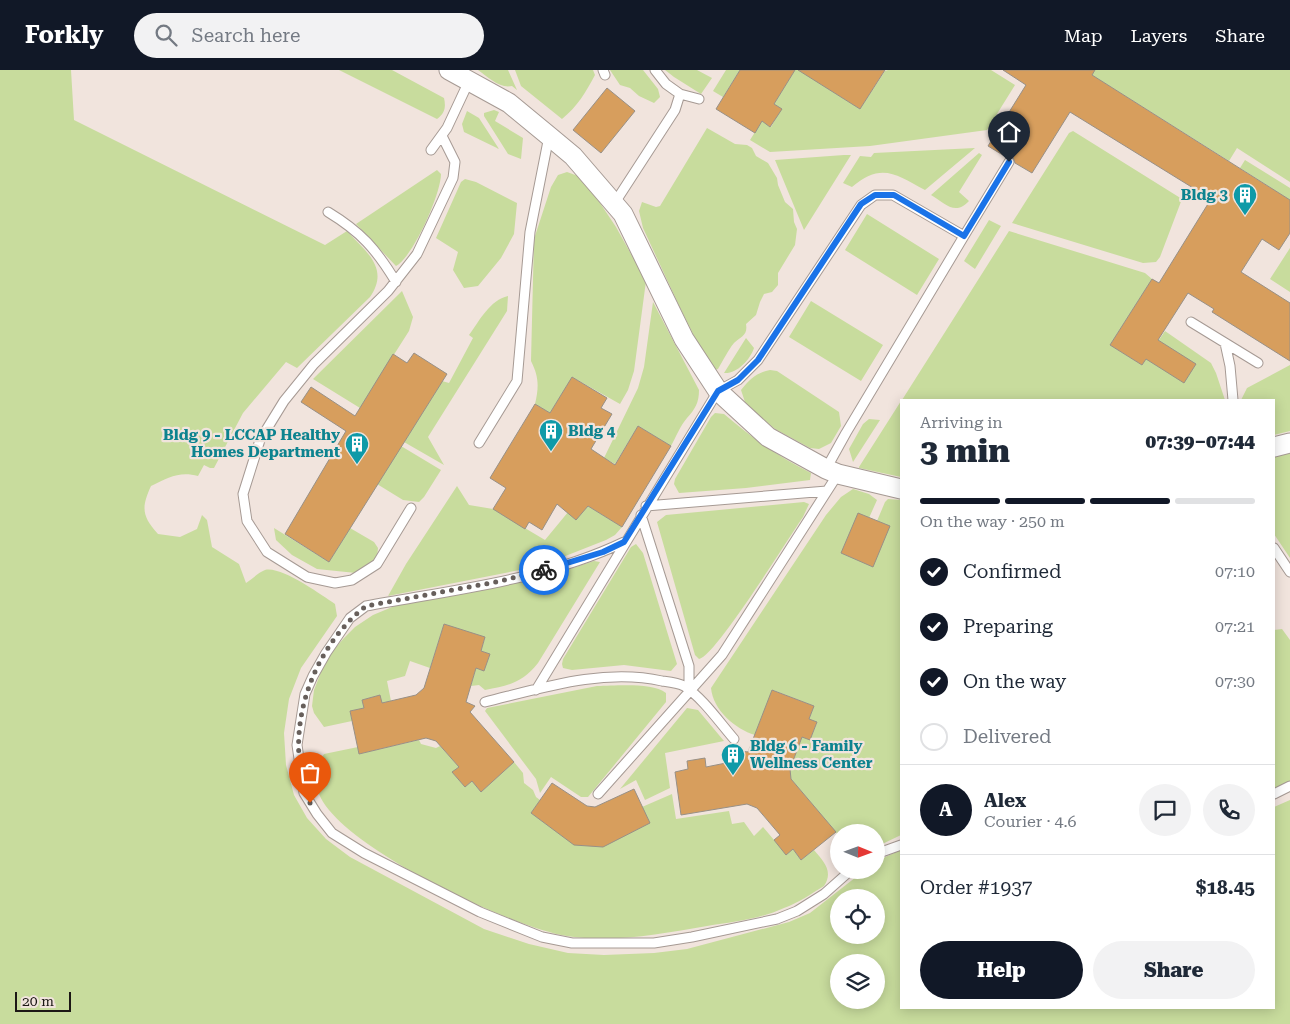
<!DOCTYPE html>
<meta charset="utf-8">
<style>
body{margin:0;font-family:"Roboto Serif",serif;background:#f2f2f3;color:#1f2937;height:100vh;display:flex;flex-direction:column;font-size:19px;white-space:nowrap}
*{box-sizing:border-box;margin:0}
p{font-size:16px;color:#747a83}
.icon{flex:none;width:28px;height:28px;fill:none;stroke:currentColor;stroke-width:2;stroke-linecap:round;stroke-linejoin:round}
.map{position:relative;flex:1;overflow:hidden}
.details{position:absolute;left:900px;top:329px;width:375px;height:610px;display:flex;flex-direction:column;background:#fff;border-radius:0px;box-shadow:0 2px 12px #0003}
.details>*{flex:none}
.needle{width:32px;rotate:91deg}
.buttons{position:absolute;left:830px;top:754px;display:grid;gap:10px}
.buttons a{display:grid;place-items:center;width:55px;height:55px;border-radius:50%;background:#fff;box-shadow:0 2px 12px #0003;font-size:25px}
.scale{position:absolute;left:15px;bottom:12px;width:56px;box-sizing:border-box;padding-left:5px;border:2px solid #1c1815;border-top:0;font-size:14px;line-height:18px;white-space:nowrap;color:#1c1815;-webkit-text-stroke:4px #f1e4dd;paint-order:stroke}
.pin{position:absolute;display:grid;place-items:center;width:42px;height:42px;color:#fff;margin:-51px -21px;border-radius:50% 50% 50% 0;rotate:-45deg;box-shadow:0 0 5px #0007}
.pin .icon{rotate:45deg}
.courier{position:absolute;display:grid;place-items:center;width:50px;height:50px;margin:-25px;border:4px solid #1a73e8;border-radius:50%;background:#fff;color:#222;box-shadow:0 1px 6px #0007}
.summary em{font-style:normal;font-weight:800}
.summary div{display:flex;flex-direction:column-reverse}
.summary{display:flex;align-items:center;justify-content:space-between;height:85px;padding:0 20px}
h1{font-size:32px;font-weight:800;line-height:38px}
.bar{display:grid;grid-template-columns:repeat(4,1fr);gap:8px 5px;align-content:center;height:60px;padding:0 20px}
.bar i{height:6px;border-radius:4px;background:#e0e1e3}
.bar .current{background:#111827}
.bar p{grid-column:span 4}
.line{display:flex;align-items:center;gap:12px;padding:0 20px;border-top:1px solid #e0e1e3}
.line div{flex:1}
.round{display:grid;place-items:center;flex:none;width:52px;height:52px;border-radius:26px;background:#f2f2f3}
ol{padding:0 20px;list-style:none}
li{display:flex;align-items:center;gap:15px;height:55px}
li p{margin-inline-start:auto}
li .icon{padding:5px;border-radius:50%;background:#111827;color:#fff;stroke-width:4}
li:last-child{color:#747a83}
li i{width:28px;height:28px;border:2px solid #e0e1e3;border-radius:50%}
.action{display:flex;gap:10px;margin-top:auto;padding:10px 20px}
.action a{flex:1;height:58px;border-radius:30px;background:#111827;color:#fff;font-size:20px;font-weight:800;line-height:58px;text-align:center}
.action a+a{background:#f2f2f3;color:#1f2937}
header{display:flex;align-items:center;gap:30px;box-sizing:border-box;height:70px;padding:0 25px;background:#111827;color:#fff}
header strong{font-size:24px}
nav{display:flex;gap:28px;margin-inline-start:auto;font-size:18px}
.search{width:350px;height:45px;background:#f2f2f3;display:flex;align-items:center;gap:12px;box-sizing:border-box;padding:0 18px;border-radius:28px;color:#747a83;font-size:19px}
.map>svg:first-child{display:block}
.green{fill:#c8dc9d;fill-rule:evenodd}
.building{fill:#d79e5d;stroke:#989087}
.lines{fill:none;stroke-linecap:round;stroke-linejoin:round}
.service-casing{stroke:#a69a94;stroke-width:11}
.minor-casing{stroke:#a69a94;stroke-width:21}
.service{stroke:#fff;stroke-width:9}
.minor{stroke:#fff;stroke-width:19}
.done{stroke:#675f5b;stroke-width:5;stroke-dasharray:0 9}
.route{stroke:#1a73e8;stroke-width:6}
.labels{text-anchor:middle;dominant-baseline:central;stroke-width:4.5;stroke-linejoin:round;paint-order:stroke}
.culture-label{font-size:15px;font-weight:bold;fill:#0d838f;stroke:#f1e4dd;text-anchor:end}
</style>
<header>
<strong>Forkly</strong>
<div class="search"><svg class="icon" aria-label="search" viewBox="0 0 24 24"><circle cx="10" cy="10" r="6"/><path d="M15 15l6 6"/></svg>Search here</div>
<nav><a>Map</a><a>Layers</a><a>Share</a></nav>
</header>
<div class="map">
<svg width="1290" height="954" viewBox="0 0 1290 954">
<rect width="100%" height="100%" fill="#f1e4dd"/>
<path class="green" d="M0,0H71L74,50L325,175L347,161C366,182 390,198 370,227L297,298L286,292L243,343L214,398H210L204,395L198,406C179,401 168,408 151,416C141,438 142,446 158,464L180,467L197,459L202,445L207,450L212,477L239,494L246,513C251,510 259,502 265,500C282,496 321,525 335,534L337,546L301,598L289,629L284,663L286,695L294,725L307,748L326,769L350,787L484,859L529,874L568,883L604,885L654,883L687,879L789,852L810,843L865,800H876V791L901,780V938H1274V737L1290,730V954H0ZM839,828H876V865H839ZM876,892V930H839V892Z
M339,0H392L444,28C446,37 445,43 437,49Z
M478,0H508L517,20L512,16C500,19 488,7 478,0Z
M515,0H593L595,5C586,22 577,37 562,49L521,16Z
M610,0H643L658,19L660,27L654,33L639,26L630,18L620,15Z
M665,0H697L712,8L701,24L674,7Z
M726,0H740L723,27L713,21Z
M789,0H799L860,39L885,1L888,0H991L1015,15L987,60L870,76L770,82L750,70L762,51L771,57L781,39L774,34L793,3Z
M1090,0H1290V112L1237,78L1229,91L1103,12L1083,20Z
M494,40L499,42L495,51L523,68L521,89L508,84L484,46V43Z
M467,41L479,48L499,79L464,62L462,54Z
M707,58L735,74L747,75L752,78L756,86L768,93L777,108L778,115L785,132L793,139L794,152L797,159L795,175L778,203V215L772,222L764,224L760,232L756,245L746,254C748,266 741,266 734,273C728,280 723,291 718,299L715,300L699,276L681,240L643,158L639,141L642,132L656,137L660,136Z
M1073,61L1182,129L1160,187L1156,192L1143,193L1012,153L1069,63Z
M975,78L925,120C896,104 881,92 852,117L843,113L860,86L871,87L874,83Z
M979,83L982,85L959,122L969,131C955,146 946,134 931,125Z
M844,85H851L804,160L775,90Z
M1245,90L1290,118V130L1240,98Z
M437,100L441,104C441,124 413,187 396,196L356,154Z
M567,102L578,106L590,118L616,157L646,211L634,301L628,320L620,334L572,307L550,343L535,334C539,317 539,307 531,291L534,169L551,117L558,105Z
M465,109L476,112L517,133L514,164L501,188L478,216L464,218L453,200L458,182L436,168L461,112Z
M867,144L939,189L917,225L845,180Z
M989,150L1001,156L975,199L964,191Z
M1009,161L1145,203L1152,209L1110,275L1142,295L1165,261L1211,293L1216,303L1225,330H902Z
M1290,178V222L1270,209Z
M402,221L413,247L409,261L360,338L313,309Z
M508,226L507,241L428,367L444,395L404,372L442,311L449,313L473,268L469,265C480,250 490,230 508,226Z
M811,231L883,275L861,311L789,267Z
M653,232L699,320C699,333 695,339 687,348C680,356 676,367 671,376L638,356L615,394L604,388L638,318L644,297Z
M746,268L754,278C750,290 737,304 724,303Z
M1290,295V361L1274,365V330H1241L1247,318Z
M770,300L777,301L839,342L841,356L831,373L819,379L810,378L775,359L753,341L745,332L741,320C749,310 757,302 770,300Z
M901,331V407L859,398V397Z
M715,343L724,344C752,368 779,387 811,403L810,410L746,418L679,423L674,414L675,409L711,347Z
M869,349L880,350L853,392L849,379L863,354Z
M401,376L441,400L424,427L419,432L403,430L377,414Z
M1290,382V488L1274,464V386Z
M457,416L469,435L493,439L545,470L578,430L622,457L615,465L606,470L540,496L388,526L406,494Z
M853,419L869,424L877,430L869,448L842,483L873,496L877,451L885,432L888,429L901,430V765L876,777V762H839V766L791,709L790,699L802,667L810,670L817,653L809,649L814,636L773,620L755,665C735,659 713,640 711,618L826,445L841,427Z
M804,432L809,434L803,447C789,467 715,587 699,589L695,585L657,452L666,445Z
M274,458L329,492L350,458L374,472L378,478L377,488L371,495L356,503L317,499L292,485L276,470Z
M636,474L643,483L677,594L671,601L624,595L572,600L563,598L562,594L563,589L631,477Z
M594,491L600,492L538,593C522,613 510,615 485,620L479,615L471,616L476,598L484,601L490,584L481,581L485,568L444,554L430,598L410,591L405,606L387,611L391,631L382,633L380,625L362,630L364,638L350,641L352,651L324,657L314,643L312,636L314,620L321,602L331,583L344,568L355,557L373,545L397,535L542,508Z
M1282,559L1290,570V711L1274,719V560Z
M597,616C615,616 652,612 666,623V632L588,727H581L551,707L540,723L536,709L485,641L487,638Z
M687,638L698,640L724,671L665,683L670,718L645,730L636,710L620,719Z
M419,670L421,674L436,678L440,676L459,697L453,703L465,717L472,711L481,722L514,692L523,703L524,713L533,720L536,727L540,730L531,743L574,774L642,737L672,724L676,749L729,741L732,754L744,752L754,766L763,757L786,784L793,779L801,790L814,780C823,791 834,801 824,816C811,824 798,833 784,838C760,849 733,852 707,856C661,864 613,873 567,866C511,857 340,777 319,724C313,709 316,697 324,684L358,677L359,684Z"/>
<path class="building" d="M740,0H795L774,34L782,39L770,57L762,51L755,63L716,39Z
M798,0H885L860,39Z
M1003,0H1095L1092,5L1290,130V163L1279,180L1262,169L1241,202L1290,233V291L1212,242L1214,239L1188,223L1158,270L1196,294L1184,313L1146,289L1142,295L1110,275L1152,209L1159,213L1211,129L1070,42L1032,103L1015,93L1013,87H1006L988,76L1026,15Z
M607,18L635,41L601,83L573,60Z
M414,283L447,304L329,492L285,464L346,361L301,332L311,317L355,346L393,284L407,293Z
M572,307L607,328L601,338L612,344L591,379L615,395L638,356L671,376L622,457L588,436L576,450L557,434L542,460L529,452L525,459L493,439L506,418L490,408L535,334L550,343Z
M858,443L890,456L873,497L841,483Z
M444,554L485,567L481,581L490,584L484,601L476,598L466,632L475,636L470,642L514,692L481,722L472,711L465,717L452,702L459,697L436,671L426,668L359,684L350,641L364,638L362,630L380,625L382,633L416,625L424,618Z
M772,620L814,636L809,649L817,652L810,670L802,667L790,699L791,709L836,762L801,790L793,779L786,785L774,770L780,765L757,738L747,734L681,745L675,702L688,699L687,691L705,688L706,697L741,690L740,681L748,682Z
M552,713L587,736L595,737L634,719L650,753L603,777L574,775L531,743Z"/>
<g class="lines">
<g class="service-casing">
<path id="service" d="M603,0L605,5
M680,24L699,29
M431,80L447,58L469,11
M614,134L675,40L680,24L666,14L655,0
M328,142C361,162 376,179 396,212
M964,166L1009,92
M1191,252L1258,293
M1225,273L1230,296L1233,330
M479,373L517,311L530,162L549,66
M646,436L827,421
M411,438L377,494L352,510L335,513L307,507L267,482L247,451L243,424L260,370L284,331L314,294L388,221L417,184L453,108L455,92L442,66
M641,445L689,596V620
M624,472C545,510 452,520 366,536L350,548L326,583L313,606L305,624L297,675L304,723L317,744L332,763L364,783L480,842L542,867L572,873H654L692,867L777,849L797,841L824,824L851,800
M1274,478L1290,502
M536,620L718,321L738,310L758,290L861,135L875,125H893L964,166L846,363L826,399
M485,632C542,618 603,598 662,611C669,612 678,613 684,616C702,627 720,653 734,669
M598,724L722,585L838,404
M1274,724L1290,716
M876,784L901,775"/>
</g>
<g class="minor-casing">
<path id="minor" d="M449,0L509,33L549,66L573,86L623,144L684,269L718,321L768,367L826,399L838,404L901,419
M1274,377L1290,373"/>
</g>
<use href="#service" class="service"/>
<use href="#minor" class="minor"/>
</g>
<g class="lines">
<path class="done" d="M310,733C303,721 303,710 300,697C292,637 319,573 366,536L496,512L544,500"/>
<path class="route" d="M544,500L603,482L624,472L718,321L738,310L758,290L861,134L875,125H894L964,166L1009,92"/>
</g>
<defs>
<g id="building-pin" transform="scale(1.25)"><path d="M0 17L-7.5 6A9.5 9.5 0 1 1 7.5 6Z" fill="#0f9aa8" stroke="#f1e4dd"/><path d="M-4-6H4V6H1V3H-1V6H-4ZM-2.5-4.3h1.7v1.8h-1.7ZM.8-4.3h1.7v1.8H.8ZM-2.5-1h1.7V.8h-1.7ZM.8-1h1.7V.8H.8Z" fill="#fff"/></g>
</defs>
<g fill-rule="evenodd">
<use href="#building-pin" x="1245" y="125"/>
<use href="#building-pin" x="551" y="361"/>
<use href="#building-pin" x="357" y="374"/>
<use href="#building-pin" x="733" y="685"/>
</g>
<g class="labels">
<g class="culture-label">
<text x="1228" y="125">Bldg 3</text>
<text x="568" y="361" text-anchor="start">Bldg 4</text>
<text x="340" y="365">Bldg 9 - LCCAP Healthy<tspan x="340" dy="17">Homes Department</tspan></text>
<text x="750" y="676" text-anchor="start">Bldg 6 - Family<tspan x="750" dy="17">Wellness Center</tspan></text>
</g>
</g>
</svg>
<div class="buttons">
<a><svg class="needle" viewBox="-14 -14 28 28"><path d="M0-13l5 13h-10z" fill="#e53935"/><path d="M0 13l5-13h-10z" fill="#747a83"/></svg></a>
<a><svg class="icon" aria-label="locate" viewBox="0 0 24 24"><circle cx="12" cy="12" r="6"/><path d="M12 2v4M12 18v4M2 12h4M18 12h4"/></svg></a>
<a><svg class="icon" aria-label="layers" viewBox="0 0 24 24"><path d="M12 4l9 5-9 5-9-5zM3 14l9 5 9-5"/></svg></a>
</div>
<div class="scale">20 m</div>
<div class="pin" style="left:310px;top:733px;background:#ea580c"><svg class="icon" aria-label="bag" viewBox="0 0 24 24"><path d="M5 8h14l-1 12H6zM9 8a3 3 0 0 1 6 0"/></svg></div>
<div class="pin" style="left:1009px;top:92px;background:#1f2937"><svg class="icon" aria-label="home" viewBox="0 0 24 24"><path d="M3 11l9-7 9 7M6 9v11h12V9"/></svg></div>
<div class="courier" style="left:544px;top:500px"><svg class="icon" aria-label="bike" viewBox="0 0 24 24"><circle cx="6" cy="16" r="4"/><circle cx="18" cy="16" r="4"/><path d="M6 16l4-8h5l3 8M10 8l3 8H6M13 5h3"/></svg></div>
<section class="details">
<div class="summary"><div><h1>3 min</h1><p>Arriving in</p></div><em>07:39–07:44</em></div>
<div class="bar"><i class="current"></i><i class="current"></i><i class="current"></i><i></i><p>On the way · 250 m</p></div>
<ol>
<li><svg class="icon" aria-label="check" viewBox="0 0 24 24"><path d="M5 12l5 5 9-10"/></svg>Confirmed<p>07:10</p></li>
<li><svg class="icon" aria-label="check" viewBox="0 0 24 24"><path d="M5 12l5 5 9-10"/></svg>Preparing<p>07:21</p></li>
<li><svg class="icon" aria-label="check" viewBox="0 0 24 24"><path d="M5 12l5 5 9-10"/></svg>On the way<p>07:30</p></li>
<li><i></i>Delivered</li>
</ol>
<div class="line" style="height:90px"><b class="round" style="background:#111827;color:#fff">A</b><div><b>Alex</b><p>Courier · 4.6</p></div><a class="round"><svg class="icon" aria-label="chat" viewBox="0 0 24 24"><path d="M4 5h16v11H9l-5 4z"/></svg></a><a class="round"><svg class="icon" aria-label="phone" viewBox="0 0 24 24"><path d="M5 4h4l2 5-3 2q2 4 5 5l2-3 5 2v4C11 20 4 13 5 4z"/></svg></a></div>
<div class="line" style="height:65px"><div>Order #1937</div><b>$18.45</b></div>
<div class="action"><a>Help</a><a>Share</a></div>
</section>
</div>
